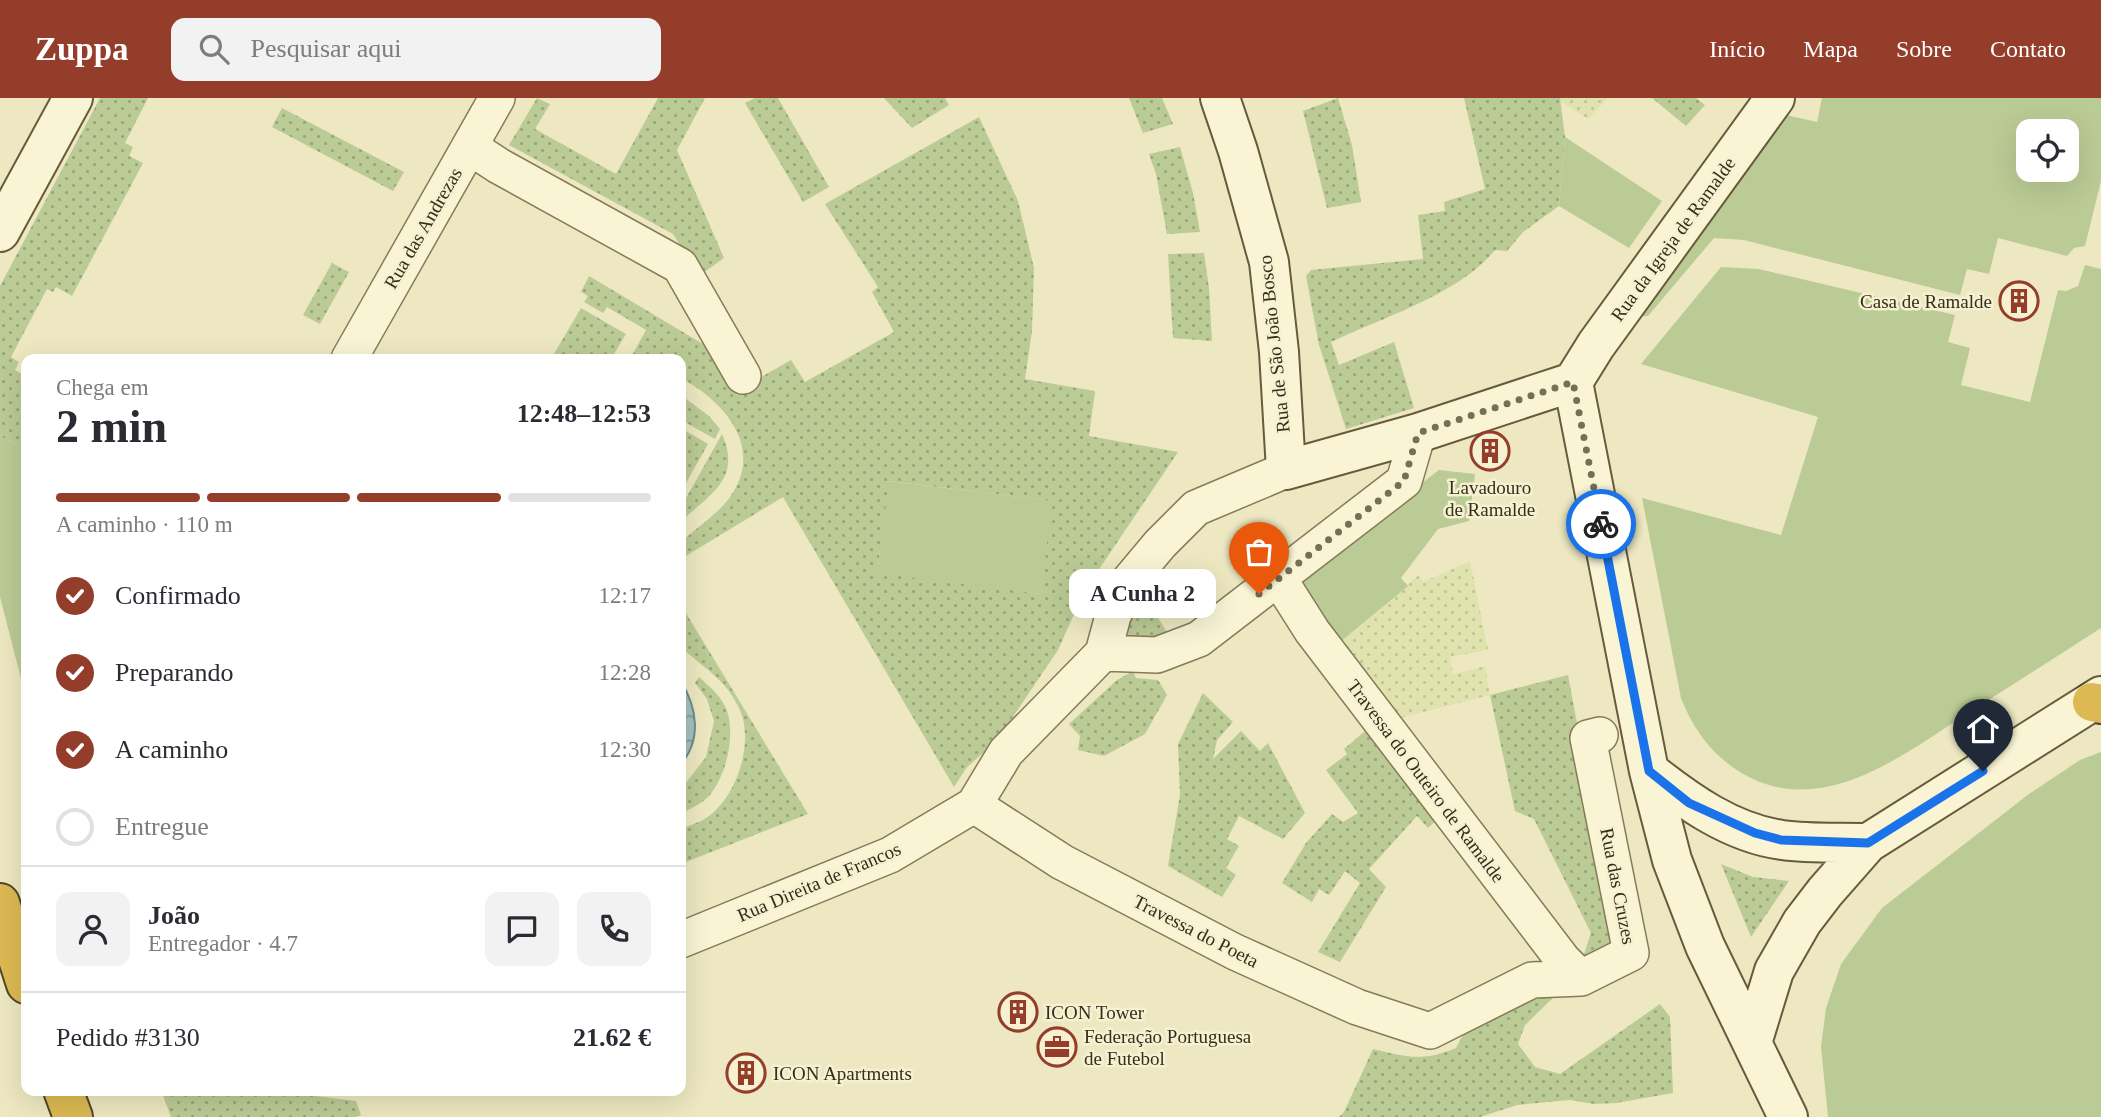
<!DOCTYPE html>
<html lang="pt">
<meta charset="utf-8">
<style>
body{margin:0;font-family:"Times New Roman",serif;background:#f2f2f3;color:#2b2b33;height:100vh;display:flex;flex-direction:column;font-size:26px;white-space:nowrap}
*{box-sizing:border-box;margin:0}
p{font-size:23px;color:#7c7c81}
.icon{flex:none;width:38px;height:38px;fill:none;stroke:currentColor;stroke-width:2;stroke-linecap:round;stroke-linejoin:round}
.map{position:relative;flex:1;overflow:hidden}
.panel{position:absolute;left:21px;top:256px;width:665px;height:742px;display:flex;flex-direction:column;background:#fff;border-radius:14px;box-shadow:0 7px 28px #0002}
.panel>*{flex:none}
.controls{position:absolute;left:2016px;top:21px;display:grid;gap:14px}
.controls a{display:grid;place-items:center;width:63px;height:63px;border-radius:14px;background:#fff;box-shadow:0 7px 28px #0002;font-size:35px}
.pin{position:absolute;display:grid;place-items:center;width:60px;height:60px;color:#fff;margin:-72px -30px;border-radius:50% 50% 50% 0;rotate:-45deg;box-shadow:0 0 7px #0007}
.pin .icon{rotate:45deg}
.courier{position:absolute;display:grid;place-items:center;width:70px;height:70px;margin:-35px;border:5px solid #1a73e8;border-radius:50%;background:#fff;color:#222;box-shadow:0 2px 9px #0007}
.bubble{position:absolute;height:49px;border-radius:14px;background:#fff;box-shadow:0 7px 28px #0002;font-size:23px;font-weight:600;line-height:49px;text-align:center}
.summary em{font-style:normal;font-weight:600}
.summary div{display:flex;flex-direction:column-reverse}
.summary{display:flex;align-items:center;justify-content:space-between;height:119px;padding:0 35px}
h1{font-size:46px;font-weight:600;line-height:52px}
.bar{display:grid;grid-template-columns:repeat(4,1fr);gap:10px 7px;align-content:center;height:84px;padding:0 35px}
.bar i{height:9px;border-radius:5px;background:#e1e1e2}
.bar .on{background:#943d2a}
.bar p{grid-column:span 4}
.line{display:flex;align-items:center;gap:18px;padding:0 35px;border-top:2px solid #e1e1e2}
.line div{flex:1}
.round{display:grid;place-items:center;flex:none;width:74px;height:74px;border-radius:14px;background:#f2f2f3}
ol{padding:0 35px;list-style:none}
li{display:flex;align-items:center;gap:21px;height:77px}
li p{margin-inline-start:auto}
li .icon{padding:7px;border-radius:50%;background:#943d2a;color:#fff;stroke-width:4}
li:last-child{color:#7c7c81}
li i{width:38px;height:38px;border:4px solid #e1e1e2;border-radius:50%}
header{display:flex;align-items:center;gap:42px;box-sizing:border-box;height:98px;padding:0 35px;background:#943d2a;color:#fff}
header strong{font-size:33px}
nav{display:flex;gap:38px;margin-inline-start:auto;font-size:24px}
.search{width:490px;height:63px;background:#f2f2f3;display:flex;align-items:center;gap:18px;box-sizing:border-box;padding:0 24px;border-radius:14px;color:#7c7c81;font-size:26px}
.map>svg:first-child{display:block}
.farmland{fill:url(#farmland-dots)}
.grass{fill:#bbcb95;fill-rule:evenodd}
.park{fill:url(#park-dots);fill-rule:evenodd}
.water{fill:url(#water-ripples);stroke:#6b8d8b;stroke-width:2}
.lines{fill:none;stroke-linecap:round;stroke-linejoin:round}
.street-casing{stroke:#867a59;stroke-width:38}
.secondary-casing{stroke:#685a3c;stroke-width:42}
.highway-casing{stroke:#54472d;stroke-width:42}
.street{stroke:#f8f4d4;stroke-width:35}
.secondary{stroke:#f8f4d4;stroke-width:38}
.highway{stroke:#dcb952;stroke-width:38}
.done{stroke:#766f56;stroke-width:7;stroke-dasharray:0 12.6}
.route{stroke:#1a73e8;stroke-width:9}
.labels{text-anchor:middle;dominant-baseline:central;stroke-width:5;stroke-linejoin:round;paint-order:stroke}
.street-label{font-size:19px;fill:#362e1d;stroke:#f5f1d1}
.poi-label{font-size:19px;fill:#362e1d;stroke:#f5f1d1;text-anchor:start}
</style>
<header>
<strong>Zuppa</strong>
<div class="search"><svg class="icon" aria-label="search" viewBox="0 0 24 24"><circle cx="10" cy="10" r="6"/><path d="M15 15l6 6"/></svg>Pesquisar aqui</div>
<nav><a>Início</a><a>Mapa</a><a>Sobre</a><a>Contato</a></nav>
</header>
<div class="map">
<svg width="2101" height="1019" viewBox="0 0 2101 1019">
<defs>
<pattern id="farmland-dots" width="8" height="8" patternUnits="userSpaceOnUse" patternTransform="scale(1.75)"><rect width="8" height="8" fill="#e1e3af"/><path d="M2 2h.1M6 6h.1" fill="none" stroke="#c2c396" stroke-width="1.8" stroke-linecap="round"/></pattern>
<pattern id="park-dots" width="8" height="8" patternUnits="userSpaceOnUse" patternTransform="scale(1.75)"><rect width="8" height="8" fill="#bbcb95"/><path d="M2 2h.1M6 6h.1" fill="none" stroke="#99a579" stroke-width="1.8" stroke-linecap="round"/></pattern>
<pattern id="water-ripples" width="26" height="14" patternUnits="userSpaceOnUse" patternTransform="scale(1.75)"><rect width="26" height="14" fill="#a4c0bd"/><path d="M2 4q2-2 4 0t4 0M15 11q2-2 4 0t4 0" fill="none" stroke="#869c99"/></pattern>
</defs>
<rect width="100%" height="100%" fill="#ede8c1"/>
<path class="farmland" d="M1560,0H1608L1588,21L1561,4Z
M1470,463L1488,552L1450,559L1453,576L1485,568L1490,597L1388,623L1334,549L1419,477L1423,484Z"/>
<path class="grass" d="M1822,0H2101V83L2085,148L2074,150L2067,158L1998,140L1989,176L1967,171L1960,197L1744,142L1714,140L1648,218L1638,219L1786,17L1817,24ZM2028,33H2067V72H2028Z
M1565,39L1662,103L1629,150L1559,108Z
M2085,167L2101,171V530C2058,558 2015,585 1971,613C1904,656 1821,724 1740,674C1711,656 1693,631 1681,600L1642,400L1781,437L1818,319L1641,266L1721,169L1759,171L1955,217L1948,244L1970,250L1961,287L2030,304L2058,192L2066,193L2078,188Z
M0,338L26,351V600L0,499Z
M1439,372L1475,376L1469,423L1438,431L1401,480L1408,488L1334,549L1315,512L1300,477Z
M888,383L1053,403L1041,496L877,476Z
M2101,654V1019H1828L1821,949L1826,910L1841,866L1882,810L2029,696L2080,662Z"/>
<path class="park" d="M100,0H148L125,45L133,49L129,58L143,65L72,198L56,189L53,194L47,191L11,259L19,264L15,272L26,278L23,295L26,298V351L0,338V188Z
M537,0L550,6L535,31L616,76L658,0H705L677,52L724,160L699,178L673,136L509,47Z
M755,0H778L829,89L803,104L745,5Z
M884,0H945L949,7L912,30Z
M1129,0H1162L1173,26L1143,35Z
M1338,0L1352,47L1361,104L1327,110L1303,13Z
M1464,0H1560L1565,39L1559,108L1523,134L1507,153L1495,152C1460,196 1381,220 1331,244L1339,267L1394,244L1414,310L1346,331L1319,247L1306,178L1311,172L1423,161L1418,117L1445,113L1444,104L1485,91Z
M1652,0H1696L1705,7L1686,28Z
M282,10L404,74L393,93L272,29Z
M979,19L1018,103L1034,170L1032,233L1025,281L1095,293L1089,338L1178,354L1085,492L1058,552L996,644L967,669L954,689L783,399L681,461V444C695,431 719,415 730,399C765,350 725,304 681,280V261H630L646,232L607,209L603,215L584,204L588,198L581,194L589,178L708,249L735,294L791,262L805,284L894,234L872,194L878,189L825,106ZM889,383L1052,403L1041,496L877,475Z
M1180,49L1193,95L1200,134L1167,136L1156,76L1149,56Z
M1204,155L1209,190L1212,243L1173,240L1168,156Z
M332,165L349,174L320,226L303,217Z
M581,210L626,236L611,261H551Z
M681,297L709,318L720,331L715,341L681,322Z
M681,330L708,346L681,394Z
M722,336C742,381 710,397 681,423V409Z
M1136,503L1158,520L1171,540L1143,544L1127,536Z
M681,507L808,716L681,766V731C687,728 695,726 701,723C735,706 756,645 739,610C725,580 703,570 681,549Z
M1133,573L1136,580L1158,582L1167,597L1145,636L1104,658L1078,652L1080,638L1069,626L1117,582Z
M1568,577L1613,818L1607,820L1611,852L1581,865L1591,835L1534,721L1515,713L1490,597Z
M699,579C709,588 719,596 725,608C737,633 727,677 709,698C701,706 691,711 681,715V691L706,659L714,623L707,601L695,585Z
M1203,595L1233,624L1217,642L1213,661L1241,633L1260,653L1268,645L1305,715L1283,741L1239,718L1227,741L1239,748L1226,770L1236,777L1222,799L1168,768L1180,697L1178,646Z
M1371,628L1441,718L1428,730L1417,718L1369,771L1386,789L1340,864L1318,854L1360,785L1345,773L1329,797L1319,791L1312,804L1282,785L1306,745L1332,716L1343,724L1358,715L1326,672L1347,656L1344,651Z
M1721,766L1753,779L1789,783L1751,839Z
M1541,893L1556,897L1525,927L1518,946L1535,969L1560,976L1660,906L1670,919L1673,995L1616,1005L1594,1006L1570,1002L1517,1007L1480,1019H1339L1344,1014L1373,951C1407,959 1423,964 1456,950L1464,935Z
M161,992H306L316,998L356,1003L361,1017L356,1019H171Z"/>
<path class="water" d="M681,583C697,610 702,641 681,666Z"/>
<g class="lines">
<g class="street-casing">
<path id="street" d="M470,49L499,68L680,168L743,278
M349,261L497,0
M1279,481L1312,533L1563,862L1581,880
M1103,555L1157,557L1199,541L1404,383L1418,335
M974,707L1062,764L1235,854L1357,909L1430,933L1532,882L1581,880L1631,855L1588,640L1600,637
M681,842L890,757L974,707L1006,654L1103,555L1113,518L1129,483L1160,446L1196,410L1286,372"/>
</g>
<g class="secondary-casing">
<path id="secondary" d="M1220,0L1238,53L1269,164L1279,254L1286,372L1418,335L1573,284
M0,134L73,0
M1573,284L1649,673L1672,762L1705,848L1788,1019
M1573,284L1596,247L1775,0
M1649,673C1687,703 1731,735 1782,742C1810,746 1840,744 1868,745
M1752,945L1774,873L1802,824L1825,794L1868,745L2101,598"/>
</g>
<g class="highway-casing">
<path id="highway" d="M2092,604L2101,606
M0,805L26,886
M63,992L73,1019"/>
</g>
<use href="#street" class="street"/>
<use href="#secondary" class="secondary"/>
<use href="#highway" class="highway"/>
</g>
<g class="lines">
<path class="done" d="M1259,496L1404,383L1418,335L1573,284L1601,426"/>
<path class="route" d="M1601,426L1649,673L1689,705L1755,735L1781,742L1868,745L1983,673"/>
</g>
<defs>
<g id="building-ring" transform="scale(2.0125)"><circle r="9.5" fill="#f5f1d1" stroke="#943d2a" stroke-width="1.5"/><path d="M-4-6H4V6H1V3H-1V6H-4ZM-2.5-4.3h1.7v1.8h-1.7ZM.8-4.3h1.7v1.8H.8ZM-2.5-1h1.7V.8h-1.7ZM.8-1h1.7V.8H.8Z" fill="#943d2a"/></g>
<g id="office-ring" transform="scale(2.0125)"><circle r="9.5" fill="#f5f1d1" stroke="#943d2a" stroke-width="1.5"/><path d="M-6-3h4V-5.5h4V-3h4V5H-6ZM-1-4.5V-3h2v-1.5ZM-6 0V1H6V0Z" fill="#943d2a"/></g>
</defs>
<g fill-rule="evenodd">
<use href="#building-ring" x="2019" y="203"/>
<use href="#building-ring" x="1490" y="353"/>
<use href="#building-ring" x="1018" y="914"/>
<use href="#office-ring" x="1057" y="949"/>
<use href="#building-ring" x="746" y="975"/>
</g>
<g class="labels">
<g class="street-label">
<text transform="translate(423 130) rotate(-60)">Rua das Andrezas</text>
<text transform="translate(1673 141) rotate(-54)">Rua da Igreja de Ramalde</text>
<text transform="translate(1274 246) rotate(-96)">Rua de São João Bosco</text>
<text transform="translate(1426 683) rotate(53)">Travessa do Outeiro de Ramalde</text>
<text transform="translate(819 784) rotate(-23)">Rua Direita de Francos</text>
<text transform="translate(1618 788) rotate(79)">Rua das Cruzes</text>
<text transform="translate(1196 833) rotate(27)">Travessa do Poeta</text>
</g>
<g class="poi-label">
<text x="1992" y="203" text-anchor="end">Casa de Ramalde</text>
<text x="1490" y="389" text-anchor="middle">Lavadouro<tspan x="1490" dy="22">de Ramalde</tspan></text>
<text x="1045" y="914">ICON Tower</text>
<text x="1084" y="938">Federação Portuguesa<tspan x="1084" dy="22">de Futebol</tspan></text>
<text x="773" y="975">ICON Apartments</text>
</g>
</g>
</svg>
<div class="controls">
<a><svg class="icon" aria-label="locate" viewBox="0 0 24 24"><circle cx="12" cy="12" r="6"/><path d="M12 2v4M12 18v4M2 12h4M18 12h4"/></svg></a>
</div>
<div class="pin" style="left:1259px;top:496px;background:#ea580c"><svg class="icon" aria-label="bag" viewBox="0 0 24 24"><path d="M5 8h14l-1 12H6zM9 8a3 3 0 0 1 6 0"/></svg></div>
<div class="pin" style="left:1983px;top:673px;background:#1f2937"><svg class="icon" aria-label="home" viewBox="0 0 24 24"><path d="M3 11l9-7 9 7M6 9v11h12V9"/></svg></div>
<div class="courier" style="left:1601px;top:426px"><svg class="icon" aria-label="bike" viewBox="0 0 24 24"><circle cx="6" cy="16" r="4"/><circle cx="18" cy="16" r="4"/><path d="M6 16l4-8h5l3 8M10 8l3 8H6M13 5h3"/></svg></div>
<div class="bubble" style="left:1069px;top:471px;width:147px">A Cunha 2</div>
<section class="panel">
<div class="summary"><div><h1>2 min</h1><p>Chega em</p></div><em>12:48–12:53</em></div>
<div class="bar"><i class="on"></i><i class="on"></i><i class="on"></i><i></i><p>A caminho · 110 m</p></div>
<ol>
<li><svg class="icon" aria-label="check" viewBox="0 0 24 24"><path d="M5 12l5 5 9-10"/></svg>Confirmado<p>12:17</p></li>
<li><svg class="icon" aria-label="check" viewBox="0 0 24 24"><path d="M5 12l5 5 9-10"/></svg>Preparando<p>12:28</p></li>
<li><svg class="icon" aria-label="check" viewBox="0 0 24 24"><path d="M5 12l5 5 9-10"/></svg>A caminho<p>12:30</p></li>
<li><i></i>Entregue</li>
</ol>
<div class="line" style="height:126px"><a class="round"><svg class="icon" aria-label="person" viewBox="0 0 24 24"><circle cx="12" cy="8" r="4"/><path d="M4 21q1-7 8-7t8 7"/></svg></a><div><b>João</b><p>Entregador · 4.7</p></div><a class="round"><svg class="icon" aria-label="chat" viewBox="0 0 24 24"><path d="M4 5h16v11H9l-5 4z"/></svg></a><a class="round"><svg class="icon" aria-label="phone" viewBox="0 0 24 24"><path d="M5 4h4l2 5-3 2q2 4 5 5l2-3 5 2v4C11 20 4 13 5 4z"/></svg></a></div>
<div class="line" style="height:91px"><div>Pedido #3130</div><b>21.62 €</b></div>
</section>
</div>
